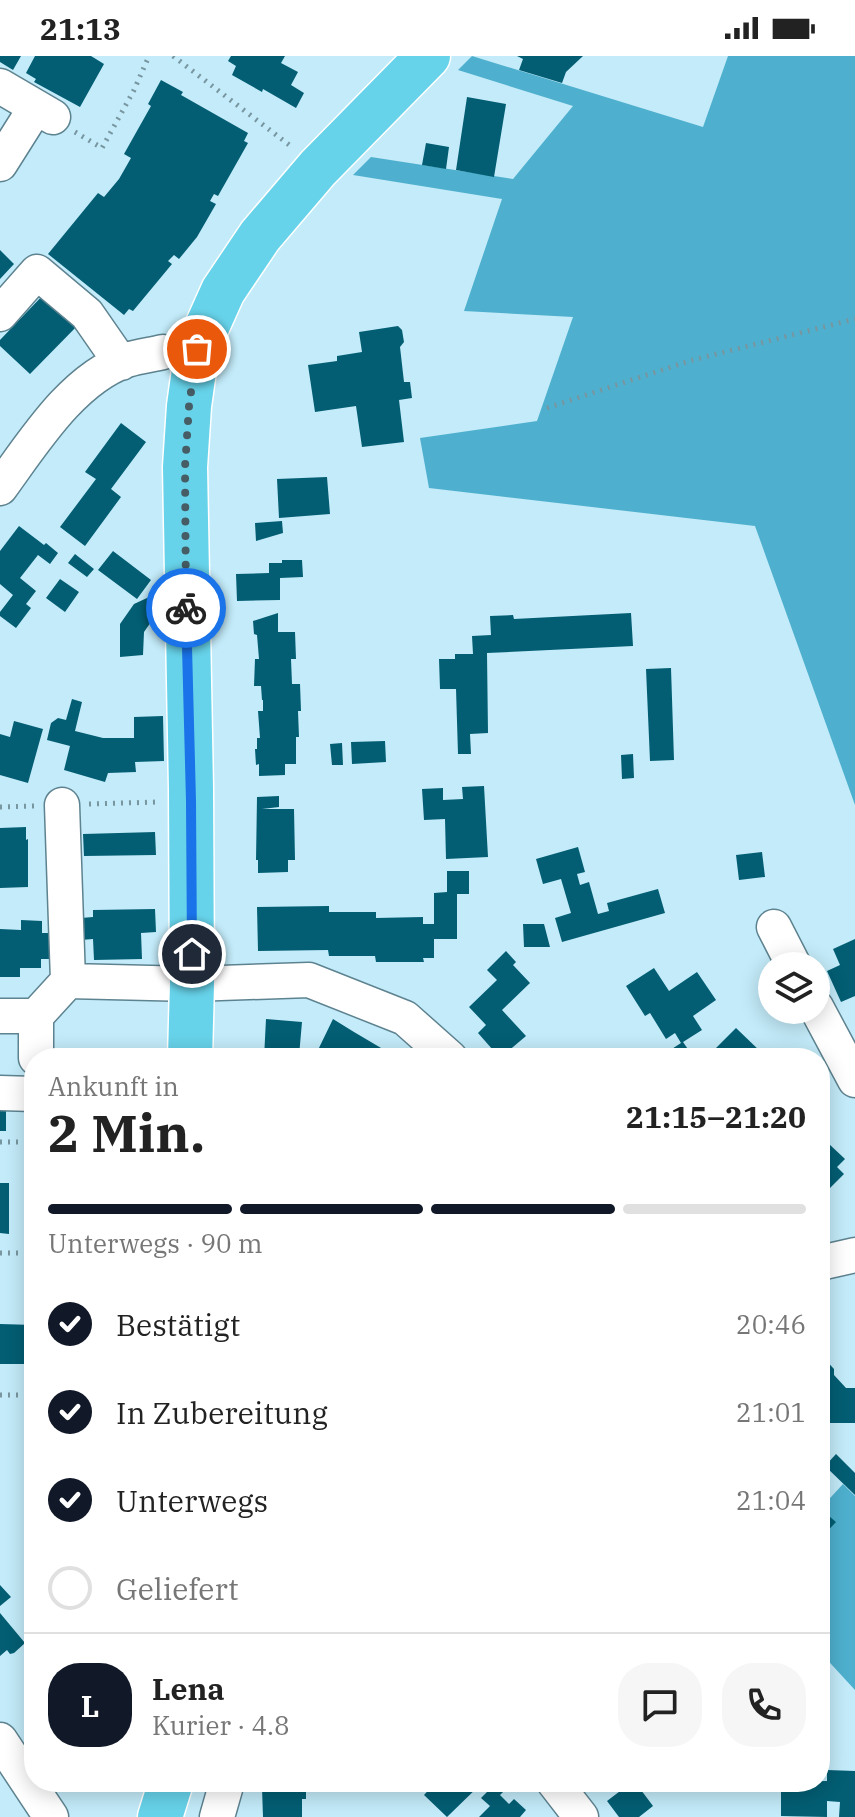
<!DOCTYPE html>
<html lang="de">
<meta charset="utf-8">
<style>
body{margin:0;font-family:"IBM Plex Serif",serif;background:#f6f6f6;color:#222;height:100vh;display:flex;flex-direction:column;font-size:30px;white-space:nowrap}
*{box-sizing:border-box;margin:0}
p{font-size:26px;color:#767676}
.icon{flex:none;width:44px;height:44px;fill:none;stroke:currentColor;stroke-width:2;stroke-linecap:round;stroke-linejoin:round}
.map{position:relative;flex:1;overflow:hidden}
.panel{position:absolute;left:24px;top:992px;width:806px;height:744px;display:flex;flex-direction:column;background:#fff;border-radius:32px;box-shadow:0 4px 20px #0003}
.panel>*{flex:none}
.buttons{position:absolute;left:758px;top:896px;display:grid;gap:16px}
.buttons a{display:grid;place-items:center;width:72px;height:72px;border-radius:50%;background:#fff;box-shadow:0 4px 20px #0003;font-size:40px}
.pin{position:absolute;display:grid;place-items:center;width:68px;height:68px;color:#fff;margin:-34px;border:4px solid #fff;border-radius:50%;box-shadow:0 2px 8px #0007}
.courier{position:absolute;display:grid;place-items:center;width:80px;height:80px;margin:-40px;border:6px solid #1a73e8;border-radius:50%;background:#fff;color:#222;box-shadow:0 2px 10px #0007}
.summary em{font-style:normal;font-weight:700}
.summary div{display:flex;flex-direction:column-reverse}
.summary{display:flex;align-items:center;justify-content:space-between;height:136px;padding:0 24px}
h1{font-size:52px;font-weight:700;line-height:60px}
.bar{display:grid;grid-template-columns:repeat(4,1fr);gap:12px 8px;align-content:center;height:96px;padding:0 24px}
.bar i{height:10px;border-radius:6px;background:#e0e0e0}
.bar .current{background:#111827}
.bar p{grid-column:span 4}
.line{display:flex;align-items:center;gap:20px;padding:0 24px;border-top:2px solid #e0e0e0}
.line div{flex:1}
.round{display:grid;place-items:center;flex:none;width:84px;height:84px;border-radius:32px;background:#f6f6f6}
ol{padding:0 24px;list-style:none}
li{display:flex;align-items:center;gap:24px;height:88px}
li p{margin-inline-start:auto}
li .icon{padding:8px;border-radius:50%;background:#111827;color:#fff;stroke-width:4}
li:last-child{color:#767676}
li i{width:44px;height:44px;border:4px solid #e0e0e0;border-radius:50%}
.status{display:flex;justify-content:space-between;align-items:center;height:56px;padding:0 40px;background:#fff;direction:ltr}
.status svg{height:22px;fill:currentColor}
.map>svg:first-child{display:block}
.forest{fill:#4eb0ce}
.building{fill:#035e73}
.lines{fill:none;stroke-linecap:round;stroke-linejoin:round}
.minor-casing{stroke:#5e8390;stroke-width:37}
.major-casing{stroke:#fff;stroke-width:47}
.path{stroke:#7896a0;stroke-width:5;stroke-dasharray:2 6;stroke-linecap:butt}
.minor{stroke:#fff;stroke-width:34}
.major{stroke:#67d3ea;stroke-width:44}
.done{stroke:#465d65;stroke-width:8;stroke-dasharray:0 14.4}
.route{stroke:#1a73e8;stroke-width:10}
</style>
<div class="status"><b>21:13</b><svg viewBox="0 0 49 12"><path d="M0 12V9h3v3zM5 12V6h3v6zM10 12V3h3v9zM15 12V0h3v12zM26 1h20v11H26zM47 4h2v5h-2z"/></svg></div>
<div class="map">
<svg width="855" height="1761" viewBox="0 0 855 1761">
<rect width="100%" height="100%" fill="#c3ebf9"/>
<path class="forest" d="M472,0L703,71L728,0H855V749L755,470L429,432L420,382L537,365L573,261L464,255L502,143L353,119L371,101L513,123L573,50L458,14Z
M843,1428L855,1440V1634L820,1596V1453Z"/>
<path class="building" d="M0,0H21L13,14L0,6Z
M35,0H91L104,8L80,51L34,26L36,23L26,17Z
M231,0H285L281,7L298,16L291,29L304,37L296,52L263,33L262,36L232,19L236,10L228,5Z
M517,0H583L566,16L562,27L519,14L523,3Z
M161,24L183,36L181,39L248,77L244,85L248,87L218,140L214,138L210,145L216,148L197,181L179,203L174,199L168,205L172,208L133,255L129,253L124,259L48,198L98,137L104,141L119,123L131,102L124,98L151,50L148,48Z
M467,41L506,48L494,121L456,114Z
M426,87L449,91L446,113L422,109Z
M0,194L14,208L0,223Z
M47,235L80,267L30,318L0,290V284Z
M398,270L402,274L404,286L400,291L404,326H410L412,342L399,344L404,386L362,391L356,350L315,356L308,309L337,305V300L362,296L359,276Z
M121,367L146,386L111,433L121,441L85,490L60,471L96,423L85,416Z
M327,421L330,458L279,462L277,423Z
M282,465L283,477L256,485L255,467Z
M19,470L44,489L46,487L58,497L50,508L38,499L20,522L36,535L26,548L31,552L16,572L0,560V556L13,539L0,528V495Z
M113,495L151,524L137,543L98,514Z
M75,498L94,513L87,521L68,507Z
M282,504H302L303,521L280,522V544L237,545L236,518L269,517V507H282Z
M60,523L79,536L65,556L46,542Z
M160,536V553L144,576L143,599L120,601V568L134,548Z
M278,557V576H295L296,603H291L292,628H300L301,655H298L299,681H296V708H285V719L259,720V708L256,709L255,693H257V682H260L258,655H263V644H262L261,630H254L255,603H259L257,579L254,578L253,565Z
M631,557L633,590L487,597L488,677L470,678L471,698H458L456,633H440L439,603H455V598H473L472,580L491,579L490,560L513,559L514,563Z
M671,612L674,704L650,705L646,613Z
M72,643L82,646L75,675L103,682H134V661L163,660L164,705L135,706L136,716L108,717L105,726L64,714L70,690L47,684L51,667L58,662L66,664Z
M14,665L43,673L28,727L0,719V678L10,681Z
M385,685L386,706L352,708L351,686Z
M342,687L343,709H332L330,688Z
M633,698L634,722L622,723L621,699Z
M484,730L488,801L446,803L445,763L424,764L422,733L443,732V744L463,743L462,731Z
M279,740V751L262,753H294L295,804H288V816L258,817V804H256L257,741Z
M26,771V784L28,783V831L0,832V772Z
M155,776L156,799L84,800L83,778Z
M578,791L585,816L577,818L580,829L589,826L598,858L609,855L607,847L658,833L665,857L562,886L555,862L571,857L561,823L543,828L536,803Z
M762,796L765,821L739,824L736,799Z
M447,815H469V838H457V883H434V902H423L424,906H376L375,900H329L328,894L258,895L257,851L329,850V856H376V862L423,861V868H434V837L447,836Z
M155,853L156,876L141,877L142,903L94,904L93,883L81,884V862L93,861V854Z
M21,864L42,865V877H53V903H41V912H20V921H0V873L21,874Z
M523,868H544L550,891H524Z
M855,883V940L841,946L827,915L840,909L833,893Z
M506,895L516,906L513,909L530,927L502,954L526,980L500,1002L478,977L486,969L469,951L497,924L487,914Z
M654,912L669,935L697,916L716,944L693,960L702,974L683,986L694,1002H658L681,987L675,977L666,983L650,957L645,960L626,930Z
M266,963L302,966L299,1000L281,998L280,1002H264Z
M333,963L354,976L398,1002H327L317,996Z
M736,972L762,997L757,1002H715L711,997Z
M0,1052L6,1053V1075H0Z
M828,1087L845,1103L837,1111L844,1118L820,1142V1095Z
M0,1127H9V1178L0,1177Z
M0,1268L34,1269V1308H0Z
M820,1298L834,1313V1319L846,1332H855V1367H830L820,1356Z
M836,1398L855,1417V1439L825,1410Z
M829,1460L836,1466L820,1483V1470Z
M0,1529L11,1541L0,1550Z
M0,1557L25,1587L14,1597L10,1598L7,1594L0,1600Z
M827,1714L855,1715V1761H839L840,1746L827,1745V1761L781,1760V1726L827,1725Z
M267,1726H306V1743H302V1761H263L262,1732L267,1733Z
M436,1726H483L447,1761L424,1739Z
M497,1726H509L511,1728L500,1739L509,1748L514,1743L526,1754L520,1761H479L490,1750L481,1742Z
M632,1726H635L653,1750L639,1761H619L607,1745Z"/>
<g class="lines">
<g class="minor-casing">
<path id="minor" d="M0,30L53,61
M0,108L36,51
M0,258L37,216L87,258L121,307
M0,432C33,387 72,323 127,304C138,300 151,299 163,296
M774,871L794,910
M68,925L192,928L309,924L405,962L450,1002
M816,951L855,1024
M0,960H36
M36,1002V960L68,925L62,749
M0,1037L34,1038
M820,1207L855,1199
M0,1684L51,1761
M554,1726L581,1761
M217,1761L227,1726"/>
</g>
<g class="major-casing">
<path id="major" d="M190,1002L192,928L191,733L185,411L189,350L197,293L223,235L260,180L318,112L428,0
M160,1761L171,1726"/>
</g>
<path class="path" d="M173,0L292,91
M75,76L102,92L134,34L149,0
M547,352L689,305L855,263
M89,748L159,746
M0,751L35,750
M0,1086H34
M0,1197H34
M0,1339H34"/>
<use href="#minor" class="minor"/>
<use href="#major" class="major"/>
</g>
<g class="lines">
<path class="done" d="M186,552L185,411L189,350L197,293"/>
<path class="route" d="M186,552L191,745L192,898"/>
</g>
</svg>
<div class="buttons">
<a><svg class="icon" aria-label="layers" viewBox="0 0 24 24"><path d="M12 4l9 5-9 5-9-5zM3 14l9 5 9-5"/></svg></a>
</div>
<div class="pin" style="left:197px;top:293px;background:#ea580c"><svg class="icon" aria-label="bag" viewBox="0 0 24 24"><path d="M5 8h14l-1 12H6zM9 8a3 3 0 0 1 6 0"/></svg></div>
<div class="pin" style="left:192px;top:898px;background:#1f2937"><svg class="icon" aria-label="home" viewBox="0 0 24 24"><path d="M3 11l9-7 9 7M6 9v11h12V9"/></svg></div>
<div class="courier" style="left:186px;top:552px"><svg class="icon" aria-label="bike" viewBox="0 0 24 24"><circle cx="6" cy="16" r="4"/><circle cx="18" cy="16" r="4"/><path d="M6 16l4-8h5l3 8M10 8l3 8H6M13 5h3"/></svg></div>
<section class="panel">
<div class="summary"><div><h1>2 Min.</h1><p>Ankunft in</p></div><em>21:15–21:20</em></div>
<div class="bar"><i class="current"></i><i class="current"></i><i class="current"></i><i></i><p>Unterwegs · 90 m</p></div>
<ol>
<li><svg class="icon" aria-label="check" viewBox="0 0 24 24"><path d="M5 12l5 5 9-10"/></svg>Bestätigt<p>20:46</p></li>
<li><svg class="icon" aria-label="check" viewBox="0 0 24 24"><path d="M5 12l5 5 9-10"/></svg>In Zubereitung<p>21:01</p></li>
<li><svg class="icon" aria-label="check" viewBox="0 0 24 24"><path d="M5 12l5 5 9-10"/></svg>Unterwegs<p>21:04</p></li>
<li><i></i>Geliefert</li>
</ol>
<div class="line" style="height:144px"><b class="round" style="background:#111827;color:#fff">L</b><div><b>Lena</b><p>Kurier · 4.8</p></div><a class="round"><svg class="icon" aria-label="chat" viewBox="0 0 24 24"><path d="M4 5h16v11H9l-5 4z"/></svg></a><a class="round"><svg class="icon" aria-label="phone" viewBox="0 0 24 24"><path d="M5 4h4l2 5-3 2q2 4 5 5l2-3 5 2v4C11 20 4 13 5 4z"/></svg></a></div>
</section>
</div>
